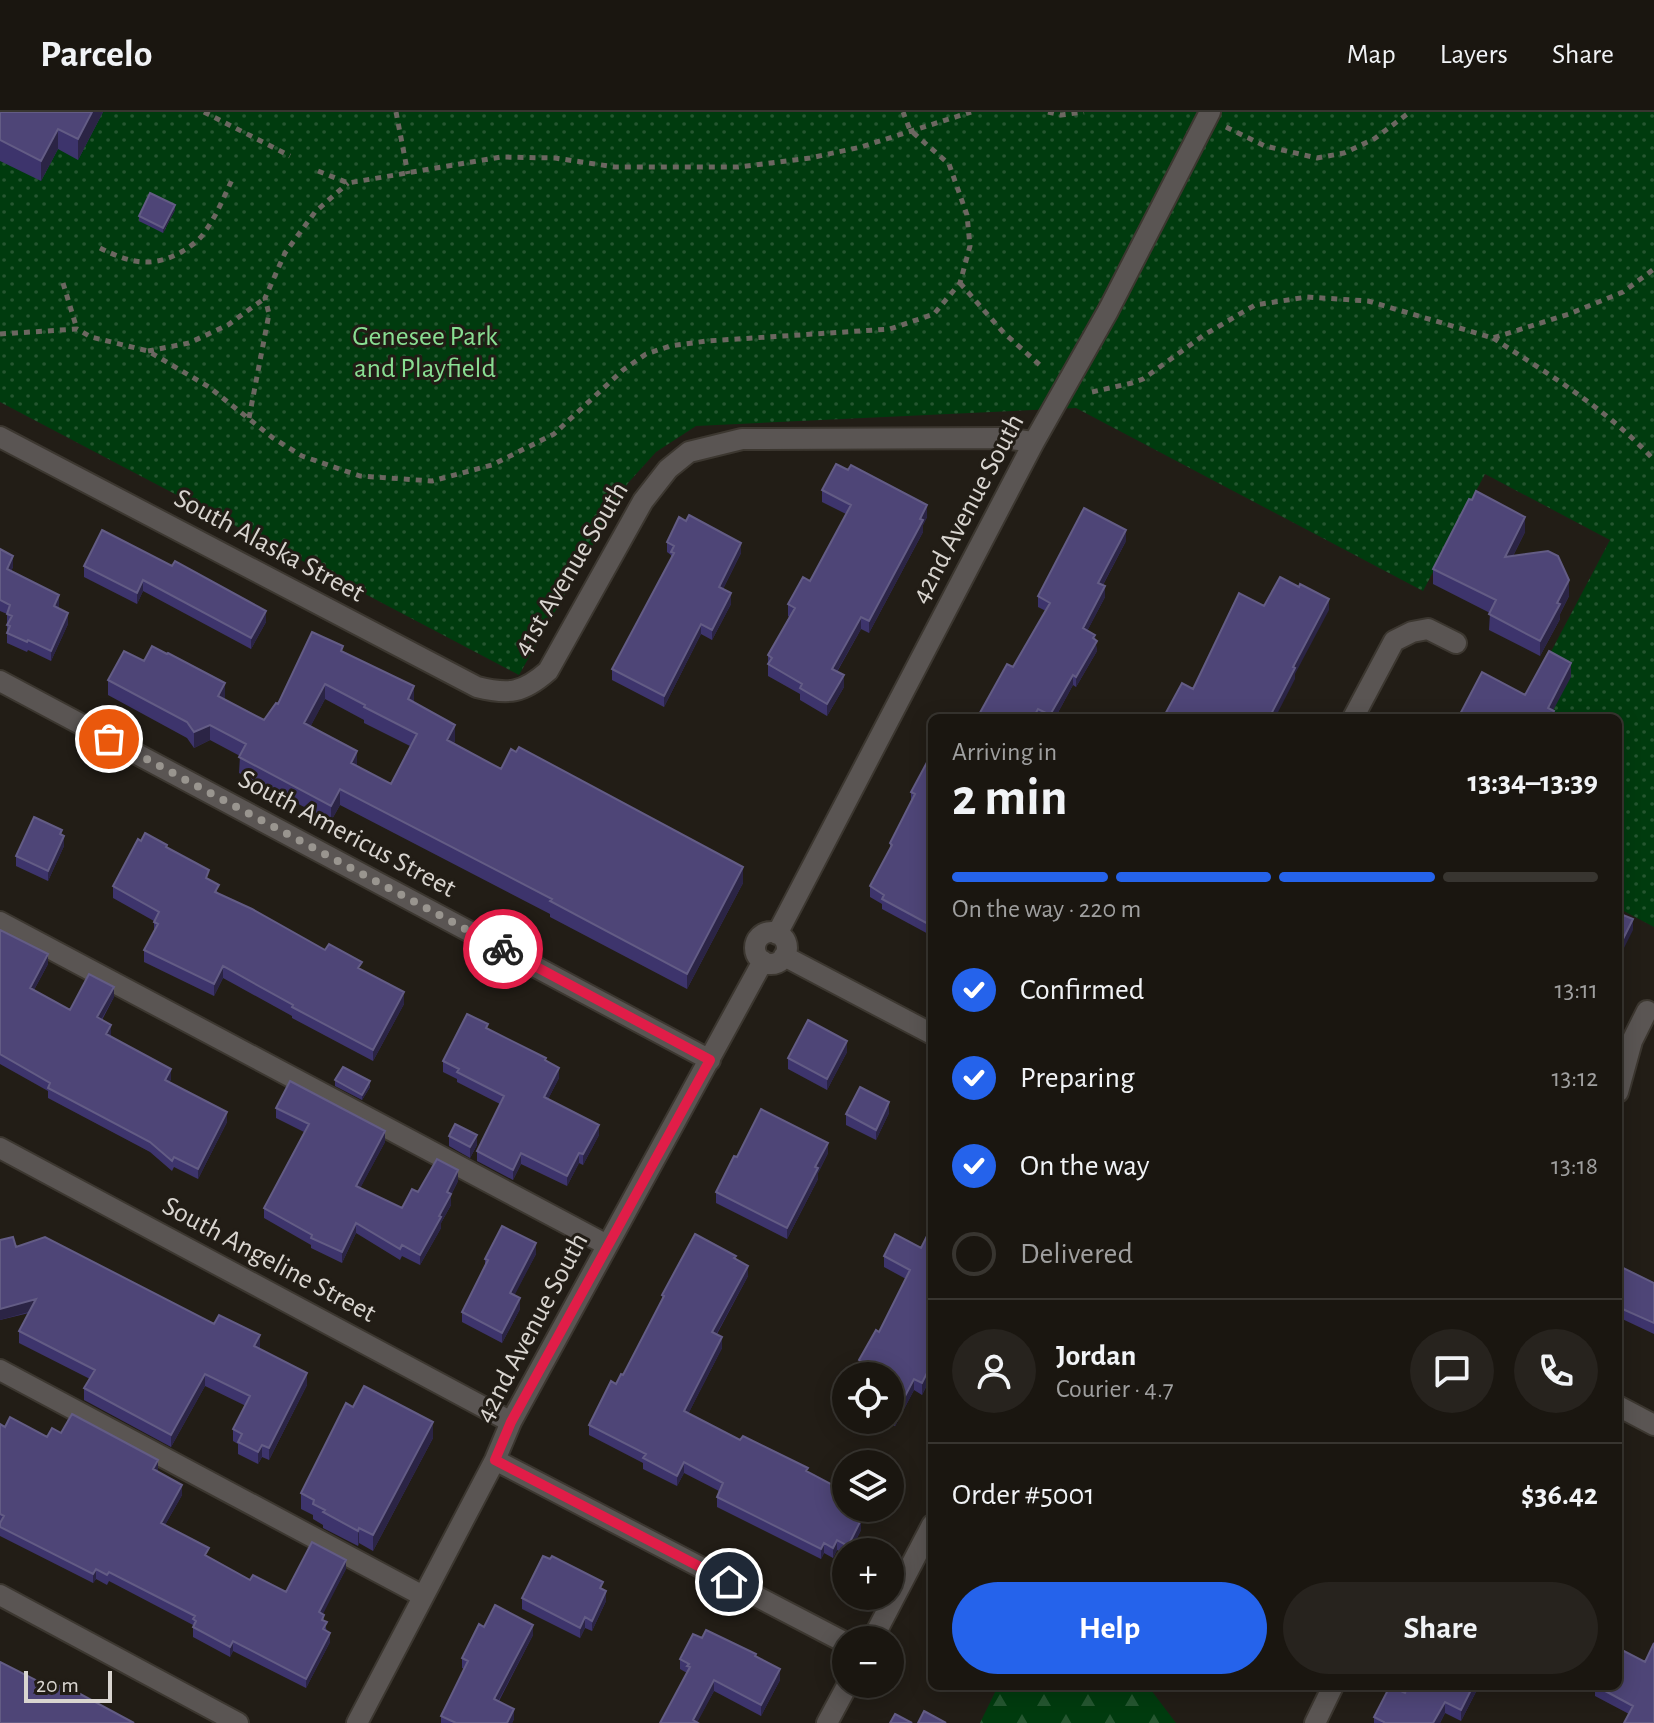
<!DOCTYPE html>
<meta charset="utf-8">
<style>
body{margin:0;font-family:"Alegreya Sans",sans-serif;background:#27231e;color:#f1f3f6;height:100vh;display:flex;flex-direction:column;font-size:30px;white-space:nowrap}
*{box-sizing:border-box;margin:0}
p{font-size:26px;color:#9f9f9f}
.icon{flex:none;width:44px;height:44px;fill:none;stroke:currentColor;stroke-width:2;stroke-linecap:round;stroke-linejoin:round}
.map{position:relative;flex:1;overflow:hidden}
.sheet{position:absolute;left:928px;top:602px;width:694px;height:976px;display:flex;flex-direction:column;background:#1a1610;border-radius:12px;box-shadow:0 4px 20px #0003,0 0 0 2px #383530}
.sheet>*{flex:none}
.controls{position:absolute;left:832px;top:1250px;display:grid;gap:16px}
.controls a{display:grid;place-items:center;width:72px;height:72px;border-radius:50%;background:#1a1610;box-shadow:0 4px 20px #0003,0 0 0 2px #383530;font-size:40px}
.scale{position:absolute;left:24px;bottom:20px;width:88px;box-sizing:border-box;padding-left:8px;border:4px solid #d9d5d0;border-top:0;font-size:22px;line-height:28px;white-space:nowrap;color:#d9d5d0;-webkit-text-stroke:6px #221d16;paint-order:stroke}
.pin{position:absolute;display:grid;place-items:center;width:68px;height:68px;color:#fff;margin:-34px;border:4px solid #fff;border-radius:50%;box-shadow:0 2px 8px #0007}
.courier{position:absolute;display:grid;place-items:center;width:80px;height:80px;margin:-40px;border:6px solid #e11d48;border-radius:50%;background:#fff;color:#222;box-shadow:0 2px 10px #0007}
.overview em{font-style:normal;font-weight:700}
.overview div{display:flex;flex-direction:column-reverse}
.overview{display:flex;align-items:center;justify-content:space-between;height:136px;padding:0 24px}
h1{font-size:52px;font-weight:700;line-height:60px}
.bar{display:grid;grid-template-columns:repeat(4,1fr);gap:12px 8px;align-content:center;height:96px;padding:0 24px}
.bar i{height:10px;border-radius:6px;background:#383530}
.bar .selected{background:#2563eb}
.bar p{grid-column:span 4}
.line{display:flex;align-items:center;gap:20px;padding:0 24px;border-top:2px solid #383530}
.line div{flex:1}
.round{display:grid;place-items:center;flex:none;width:84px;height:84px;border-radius:42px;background:#27231e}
ol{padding:0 24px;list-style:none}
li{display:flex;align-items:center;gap:24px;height:88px}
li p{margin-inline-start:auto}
li .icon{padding:8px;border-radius:50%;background:#2563eb;color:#fff;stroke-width:4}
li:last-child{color:#9f9f9f}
li i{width:44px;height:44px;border:4px solid #383530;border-radius:50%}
.action{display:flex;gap:16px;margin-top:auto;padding:16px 24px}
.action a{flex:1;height:92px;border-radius:48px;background:#2563eb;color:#fff;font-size:32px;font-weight:700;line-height:92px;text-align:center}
.action a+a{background:#27231e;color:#f1f3f6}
header{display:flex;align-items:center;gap:48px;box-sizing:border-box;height:112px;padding:0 40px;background:#1a1610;border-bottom:2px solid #383530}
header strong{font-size:38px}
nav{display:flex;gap:44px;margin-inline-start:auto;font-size:28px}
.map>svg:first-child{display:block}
.forest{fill:url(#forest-firs)}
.park{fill:url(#park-dots)}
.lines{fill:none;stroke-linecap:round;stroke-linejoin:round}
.minor-casing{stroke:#3c3730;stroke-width:24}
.path{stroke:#6c6761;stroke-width:5;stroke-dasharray:6 6;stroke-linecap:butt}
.minor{stroke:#5a5553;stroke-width:20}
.wall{fill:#3d346c;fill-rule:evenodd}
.shaded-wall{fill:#2b2445}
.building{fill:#4e4577;stroke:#635c85;stroke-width:2;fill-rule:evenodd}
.done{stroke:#99958f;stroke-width:8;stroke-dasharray:0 14.4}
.route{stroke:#e11d48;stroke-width:10}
.labels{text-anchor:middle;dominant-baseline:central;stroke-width:6;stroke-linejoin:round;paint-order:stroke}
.park-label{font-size:28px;fill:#89de92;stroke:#221d16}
.street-label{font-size:28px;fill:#d9d5d0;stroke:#221d16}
</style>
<header>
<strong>Parcelo</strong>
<nav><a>Map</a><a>Layers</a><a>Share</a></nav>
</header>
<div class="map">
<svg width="1654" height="1611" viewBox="0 0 1654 1611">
<defs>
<pattern id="forest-firs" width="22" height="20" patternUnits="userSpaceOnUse" patternTransform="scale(2)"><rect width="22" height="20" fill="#003b0e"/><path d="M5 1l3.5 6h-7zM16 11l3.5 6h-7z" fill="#255630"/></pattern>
<pattern id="park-dots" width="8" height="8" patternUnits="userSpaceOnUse" patternTransform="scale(2)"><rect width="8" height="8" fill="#003b0e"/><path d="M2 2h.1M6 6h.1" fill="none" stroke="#255630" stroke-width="1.8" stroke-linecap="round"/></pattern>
</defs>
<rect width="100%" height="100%" fill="#221d16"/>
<path class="forest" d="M998,1574H1148L1176,1611H980Z"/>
<path class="park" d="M0,0H1654V815L1618,796V606H1562L1526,587L1610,428L1485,362L1423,479L1076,296L696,314L656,340L628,371L519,563L0,290Z"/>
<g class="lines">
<g class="minor-casing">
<path id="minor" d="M0,325L477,575C509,583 523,581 548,559L643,389L668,357L689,340L742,327L1002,326L1034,330
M0,569L710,948
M1353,606L1394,529L1412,520L1428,517L1456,531
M0,810L607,1133
M755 836a16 16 0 1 1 32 0a16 16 0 1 1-32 0Z
M777,822L1034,330L1108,199L1210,0
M784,844L932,922
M1618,980L1632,929L1647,899
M0,1036L511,1310
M0,1258L423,1484
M1618,1294L1654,1313
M495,1348L846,1531
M0,1483L238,1611
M872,1528L932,1413
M357,1611L495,1348L511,1310L763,849
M827,1611L848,1572
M1315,1611L1333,1574"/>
</g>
<path class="path" d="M204,0L290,44
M396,0L408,62
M1048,0L1061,3L1084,0
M1226,15L1265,34L1317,46L1344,41L1374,27L1410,0
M318,59L348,71L501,45L555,46L615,55H738L810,46L861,35L971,0
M100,136C130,151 152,157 183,139C191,134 201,127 206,118C217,103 224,84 232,68
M63,171L77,217
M960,171L1003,220L1041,254
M0,222L77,217L91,225L148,239L209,275L273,326L302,344L360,364L432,369L492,353L554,322L623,258L646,242L670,234L707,229L890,217L934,202L960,171L970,134L967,103L949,52L910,18L903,0
M1493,226C1550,263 1608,298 1654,348
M148,239L189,231L228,213L265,186
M1092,280L1132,271L1143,267L1204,223L1255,193L1307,185L1368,189L1493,226L1569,202L1623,180L1654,157
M249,306L269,202L265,186L285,141L315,100L348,71"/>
<use href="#minor" class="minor"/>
</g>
<path class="wall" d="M0,0H103L78,48L58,37L41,69L0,49Z
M175,98L163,121L139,109V104Z
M822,378L927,405L923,413V420L869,521L861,517L837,560L844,575L827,604L800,588V582L768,564V543L789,505L788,504V492L810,469L846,402L822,390Z
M1525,420L1513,444L1569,484L1560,502V507L1540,544L1489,518L1490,501L1433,472V457Z
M1126,429L1103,473L1105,485L1087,519L1095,528L1097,539L1076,575L1073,573L1055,606H977L1013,555L1046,499L1038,495V484Z
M667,430L741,441L723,477L731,492L712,528L701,522L664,595L612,568V557L671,446V443L667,440Z
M0,437L13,455L11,459L59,493L58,496L68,512L51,549L28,538L27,540L7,531V502L0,499Z
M84,454H172L266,510L251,537L143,479L137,492L84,465Z
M343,540L414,590L455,629L454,631L501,657L743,771L687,877L550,805V802L340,693L331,709L239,661L240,644L210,628L194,636L187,626L108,583V568L144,549L225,587L224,588L264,608L278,592ZM325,587L364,608V611L410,634L391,672L357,654L310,615Z
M932,641V824L882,797V792L870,785V774L890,738V731L911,689V680Z
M62,723L64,734L48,769L16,754V744Z
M141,729L167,736L209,768L219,782L362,858L404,892L373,949L292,906V904L223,866L214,884L144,850V838L154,819V809L113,786V774Z
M0,818L48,852L34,878L70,898L114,885L102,908L111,923L110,924L171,967L169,971L227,1010L198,1067L174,1055L172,1059L150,1040L48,986V979L0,952Z
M488,917L546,949L559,966L548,987L599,1023L583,1053L579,1051L567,1074L521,1052L513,1068L477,1049V1039L500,992L457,970V967L443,960V949Z
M847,940L827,978L788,957V946Z
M335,968L370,975L362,988L335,974Z
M276,996L385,1030L360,1076L402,1096L418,1080L458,1069L451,1083V1093L441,1111V1116L420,1153L402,1144L400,1148L356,1121L342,1151L311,1136V1133L264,1106V1096L304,1020L276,1006Z
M889,1001L876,1028L846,1013V1002Z
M449,1024L477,1033L470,1046L449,1034Z
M828,1041L818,1061V1067L787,1127L716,1091V1080Z
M932,1114V1263L922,1283L914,1278L895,1314L883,1308H890V1264L860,1260L859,1248L879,1220L906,1167L884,1155V1144L921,1136Z
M1,1128L260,1235L259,1237L307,1273L269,1348L262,1345L258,1352L238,1342V1332L233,1329V1317L246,1294L205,1274L171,1335L84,1288V1276L90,1267L19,1231V1219L29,1201L0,1208Z
M536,1142L514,1183L520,1197L502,1231L462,1210V1200L485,1153V1147Z
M736,1147L748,1164L717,1222L722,1236L688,1302L740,1328L808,1360L860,1396L856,1405L861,1418L850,1440H846V1443L837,1438L833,1446L824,1441L821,1447L717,1395V1385L719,1379L684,1361L677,1374L643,1357V1351L589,1323V1313L623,1263L662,1188V1183Z
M1618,1156L1654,1171V1222L1618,1205Z
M353,1295L433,1326L373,1439L359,1431L358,1434L323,1416V1413L313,1407V1403L301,1397V1381Z
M0,1312L5,1315L47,1325L61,1321L158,1357L157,1359L182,1383L165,1413L208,1446L250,1468L286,1480L346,1457L322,1502L330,1530L306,1576L233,1539L230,1545L193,1525V1513L109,1469L107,1473L96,1467L93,1471L0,1424Z
M603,1477L606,1489L592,1519L585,1516L580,1526L522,1497V1486Z
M484,1515L533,1523L499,1589L514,1607L512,1611H441V1604L464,1557L462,1556V1546Z
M702,1526L756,1544L780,1568L761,1604L714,1579L697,1610L660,1611L687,1561L680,1557V1547Z
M1645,1550L1654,1611L1629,1602L1595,1584V1574Z
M1479,1574L1461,1609L1445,1601L1440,1611H1374V1605L1405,1581Z"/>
<path class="shaded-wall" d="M92,0H103L78,48V27Z
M58,17V37L41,69V49Z
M175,93V98L163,121V116Z
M927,393V405L923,413V420L869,521V509Z
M1525,405V420L1505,460V445Z
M1126,418V429L1098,482V471Z
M741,431V441L719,485V475Z
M13,444V455L7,468V457Z
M143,468V479L137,492V481Z
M1569,468V484L1560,502V507L1540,544V529Z
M1105,474V485L1083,527V516Z
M731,481V492L712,528V518Z
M59,483V493L54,505V494Z
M1329,487V498L1295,562V567L1275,606H1269L1293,555Z
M266,499V510L251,537V526Z
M68,501V512L51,549V539Z
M861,505V517L832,568V557Z
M701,512V522L664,595V584Z
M1095,523L1097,539L1076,575V565Z
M1571,551V565L1549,606L1548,596Z
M844,563V575L827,604V592Z
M1073,563V573L1055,606H1050V603Z
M225,571V587L218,600V584Z
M325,572V587L304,627V611Z
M414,574V590L408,603V587Z
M210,613V628L194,636V620Z
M455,613V629L447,644V628Z
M357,639V655L351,651Z
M340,677V693L331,709V694Z
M64,724V734L48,769V759Z
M743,755V771L687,877V862Z
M1633,807V818L1618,848V837Z
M48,842V852L30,885V876Z
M223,854V866L214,884V872Z
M114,875V885L97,915V905Z
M404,880V892L373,949V938Z
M111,913V923L106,932V922Z
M847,929V940L827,978V967Z
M559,956V966L544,995V985Z
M171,957V967L165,978V968Z
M370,969V975L362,988V983Z
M889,990V1001L876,1028V1018Z
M227,1000V1010L198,1067V1057Z
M599,1013V1023L583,1053V1042Z
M385,1019V1030L356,1084V1074Z
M477,1023V1033L470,1046V1035Z
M828,1031V1041L818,1061V1067L787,1127V1116L815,1055Z
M521,1041V1052L513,1068V1058Z
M579,1041V1051L567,1074V1064Z
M458,1058V1069L451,1083V1093L441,1111V1116L420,1153V1143L439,1104L447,1080Z
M356,1111V1121L342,1151V1140Z
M536,1131V1142L510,1192V1181Z
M748,1154V1164L712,1230V1220Z
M520,1186V1197L502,1231V1221Z
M36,1187V1198L0,1208V1197Z
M260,1223V1235L254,1246V1234Z
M722,1225V1236L684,1310V1299Z
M932,1251V1263L922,1283V1271Z
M307,1261V1273L269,1348V1336Z
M205,1262V1274L171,1335V1323Z
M914,1267V1278L895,1314V1303Z
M433,1310V1326L373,1439V1423Z
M262,1333V1345L258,1352V1340Z
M158,1348V1357L153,1366V1357Z
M684,1350V1361L677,1374V1364Z
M182,1373V1383L161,1420V1411Z
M855,1396H860V1398L852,1413V1403Z
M861,1408V1418L850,1440H848V1434Z
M359,1416V1431L358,1434V1419Z
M837,1428V1438L833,1446V1436Z
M824,1431V1441L821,1447V1437Z
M346,1448V1457L319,1510V1500Z
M96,1457V1467L93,1471V1462Z
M606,1479V1489L592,1519V1509Z
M585,1505V1516L580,1526V1516Z
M533,1513V1523L494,1597V1587Z
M330,1521V1530L306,1576V1567Z
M233,1529V1539L230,1545V1535Z
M780,1557V1568L761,1604V1593Z
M714,1568V1579L697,1611L693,1608Z
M1473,1574H1479L1461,1609V1598Z
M1445,1590V1601L1440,1611H1433Z
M514,1597V1607L512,1611H507Z"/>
<path class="building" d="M0,0H92L78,27L58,17L41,49L0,28Z
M150,81L175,93L163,116L139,104Z
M836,352L848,358L851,353L927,393L920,407L923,408L869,509L861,505L832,557L844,563L827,592L800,576L802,572L768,552L772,546L768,543L795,496L788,492L803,465L810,469L851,393L822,378Z
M1476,379L1525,405L1505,445L1548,439L1558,444L1569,468L1557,491L1560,492L1540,529L1489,502L1496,488L1433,457L1469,387L1472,388Z
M1084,396L1126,418L1098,471L1105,474L1083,516L1095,523L1093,526L1097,529L1076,565L1073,563L1050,603L1038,597L1033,606H977L1007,552L1013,555L1050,491L1038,484Z
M689,403L741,431L719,475L731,481L712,518L701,512L664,584L612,557L674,441L671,440L674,434L667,430L679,405L686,409Z
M102,418L172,454L175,449L266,499L251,526L143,468L137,481L84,454Z
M0,437L13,444L7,457L59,483L54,494L68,501L51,539L28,528L27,530L7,521L10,514L7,513L12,504L7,502L10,493L0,488Z
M1280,465L1299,475L1300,472L1329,487L1293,555L1295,556L1269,606H1163L1182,571L1193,577L1239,481L1264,494Z
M312,520L343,534L341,539L414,574L408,587L455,613L447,628L501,657L511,637L516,640L519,635L743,755L687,862L550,789L552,787L340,677L331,694L239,645L246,632L210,613L194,620L187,610L108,568L124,539L144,549L152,534L167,542L168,541L225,571L218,584L264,608L276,591L278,592ZM325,572L365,593L364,595L417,622L391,672L351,651L357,639L304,611Z
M1549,539L1571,551L1548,596L1554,599L1550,606H1458L1482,560L1525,583Z
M932,641V814L882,787L884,783L870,774L892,733L890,731L915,682L911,680Z
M34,705L62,718L60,722L64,724L48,759L16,744Z
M145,721L167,733L166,735L209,758L206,766L219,773L215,780L252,797L325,838L329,832L362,850L358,856L404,880L373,938L292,895L293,893L223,854L214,872L144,838L158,812L154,810L159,800L113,774L138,727L141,729Z
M1618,801L1633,807L1618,837Z
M0,818L48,842L30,876L70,898L89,862L114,875L97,905L111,913L106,922L171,957L165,968L227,1000L198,1057L174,1045L172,1049L150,1030L48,976L50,971L0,942Z
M467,902L488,912L486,916L546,946L545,948L559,956L544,985L599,1013L583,1042L579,1041L567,1064L521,1041L513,1058L477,1039L504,984L457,960L459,957L443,949Z
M808,908L847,929L827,967L788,946Z
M343,955L370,969L362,983L335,968Z
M290,969L385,1019L356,1074L402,1096L412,1077L418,1080L437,1047L458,1058L447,1080L451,1082L439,1104L441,1105L420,1143L402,1133L400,1137L356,1111L342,1140L311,1126L312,1123L264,1096L309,1012L276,996Z
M860,975L889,990L876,1018L846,1002Z
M761,997L828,1031L815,1055L818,1056L787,1116L716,1080L734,1044L737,1045Z
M455,1012L477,1023L470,1035L449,1024Z
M502,1114L536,1131L510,1181L520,1186L502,1221L462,1200L488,1148L485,1147Z
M932,1114V1251L922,1271L914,1267L895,1303L890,1300V1264H858L864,1251L859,1248L876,1218L879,1220L910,1158L884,1144L895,1122L921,1136Z
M695,1122L736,1144L734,1146L748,1154L712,1220L722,1225L684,1299L740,1328L743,1324L808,1356L806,1359L846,1380V1396H855L852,1403L861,1408L848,1434L837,1428L833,1436L824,1431L821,1437L717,1385L723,1371L684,1350L677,1364L643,1346L646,1342L589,1313L611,1269L616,1272L621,1262L623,1263L664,1184L662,1183Z
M13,1125L16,1135L45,1125L214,1212L219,1203L260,1223L254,1234L307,1261L269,1336L262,1333L258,1340L238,1330L242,1322L233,1317L250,1284L205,1262L171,1323L84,1276L95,1258L19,1219L36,1187L0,1197V1128Z
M1619,1154L1654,1171V1211L1618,1195Z
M364,1274L433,1310L373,1423L359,1416L358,1419L323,1400L325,1398L313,1392L314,1388L301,1381L346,1291L353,1295Z
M72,1302L158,1348L153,1357L182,1373L161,1411L209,1436L205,1443L250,1468L253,1463L286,1480L312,1430L346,1448L319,1500L324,1503L322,1508L327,1510L323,1517L330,1521L306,1567L233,1529L230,1535L193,1515L196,1509L193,1507L195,1504L109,1460L107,1463L96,1457L93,1462L0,1415V1411L4,1404L0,1402V1312L5,1315L10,1305L47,1325L52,1316L61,1321Z
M543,1444L550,1447L552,1444L603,1470L600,1476L606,1479L592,1509L585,1505L580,1516L522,1486Z
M495,1493L533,1513L494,1587L514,1597L507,1611H456L441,1604L468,1549L462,1546L479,1512L484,1515Z
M706,1518L756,1542L755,1544L780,1557L761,1593L714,1568L693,1608L698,1611H660L690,1555L687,1554L689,1552L680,1547L693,1522L702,1526Z
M1654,1531V1611H1624L1633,1594L1596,1574H1618V1536L1645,1550Z
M0,1550L55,1578L58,1573L70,1580L71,1577L134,1611H0Z
M1390,1574L1405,1581L1408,1574H1473L1461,1598L1445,1590L1433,1611H1384V1610L1374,1605Z
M924,1599L946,1611H918Z
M895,1602L912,1611H890Z"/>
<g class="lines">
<path class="done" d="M109,627L503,837"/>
<path class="route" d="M503,837L710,948L511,1310L495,1348L729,1470"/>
</g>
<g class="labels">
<g class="park-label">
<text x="425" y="225">Genesee Park<tspan x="425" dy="32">and Playfield</tspan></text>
</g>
<g class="street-label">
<text transform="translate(968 397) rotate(-62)">42nd Avenue South</text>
<text transform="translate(269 434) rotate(28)">South Alaska Street</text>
<text transform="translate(571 457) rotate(-59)">41st Avenue South</text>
<text transform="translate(347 722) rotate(28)">South Americus Street</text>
<text transform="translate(269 1148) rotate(28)">South Angeline Street</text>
<text transform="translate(532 1216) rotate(-62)">42nd Avenue South</text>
</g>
</g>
</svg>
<div class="controls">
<a><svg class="icon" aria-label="locate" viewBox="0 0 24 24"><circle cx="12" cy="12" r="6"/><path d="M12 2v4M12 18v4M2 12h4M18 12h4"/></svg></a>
<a><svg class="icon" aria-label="layers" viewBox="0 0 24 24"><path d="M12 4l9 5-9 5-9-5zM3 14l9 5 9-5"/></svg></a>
<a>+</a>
<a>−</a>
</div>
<div class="scale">20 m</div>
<div class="pin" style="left:109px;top:627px;background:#ea580c"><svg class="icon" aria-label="bag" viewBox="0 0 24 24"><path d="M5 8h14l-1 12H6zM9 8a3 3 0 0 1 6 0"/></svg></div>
<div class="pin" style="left:729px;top:1470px;background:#1f2937"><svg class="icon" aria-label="home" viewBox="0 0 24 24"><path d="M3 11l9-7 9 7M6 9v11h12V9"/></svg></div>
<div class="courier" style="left:503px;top:837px"><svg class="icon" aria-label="bike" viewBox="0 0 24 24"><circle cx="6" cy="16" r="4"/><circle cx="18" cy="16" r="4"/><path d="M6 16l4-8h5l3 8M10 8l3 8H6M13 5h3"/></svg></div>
<section class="sheet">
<div class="overview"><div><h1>2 min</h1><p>Arriving in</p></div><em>13:34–13:39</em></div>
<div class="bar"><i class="selected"></i><i class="selected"></i><i class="selected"></i><i></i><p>On the way · 220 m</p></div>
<ol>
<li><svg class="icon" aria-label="check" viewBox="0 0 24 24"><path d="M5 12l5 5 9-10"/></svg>Confirmed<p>13:11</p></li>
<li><svg class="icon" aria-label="check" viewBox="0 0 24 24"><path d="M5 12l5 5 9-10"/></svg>Preparing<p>13:12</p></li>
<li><svg class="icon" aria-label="check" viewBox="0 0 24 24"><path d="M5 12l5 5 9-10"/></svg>On the way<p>13:18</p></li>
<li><i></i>Delivered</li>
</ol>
<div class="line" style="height:144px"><a class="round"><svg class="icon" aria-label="person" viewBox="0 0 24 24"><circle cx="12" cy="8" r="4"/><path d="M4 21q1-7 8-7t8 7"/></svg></a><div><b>Jordan</b><p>Courier · 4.7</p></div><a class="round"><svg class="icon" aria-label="chat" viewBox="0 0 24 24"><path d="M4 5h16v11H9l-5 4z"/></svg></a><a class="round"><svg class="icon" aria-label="phone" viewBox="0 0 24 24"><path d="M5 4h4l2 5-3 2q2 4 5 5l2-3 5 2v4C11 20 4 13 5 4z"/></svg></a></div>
<div class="line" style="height:104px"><div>Order #5001</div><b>$36.42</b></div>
<div class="action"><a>Help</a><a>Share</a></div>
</section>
</div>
